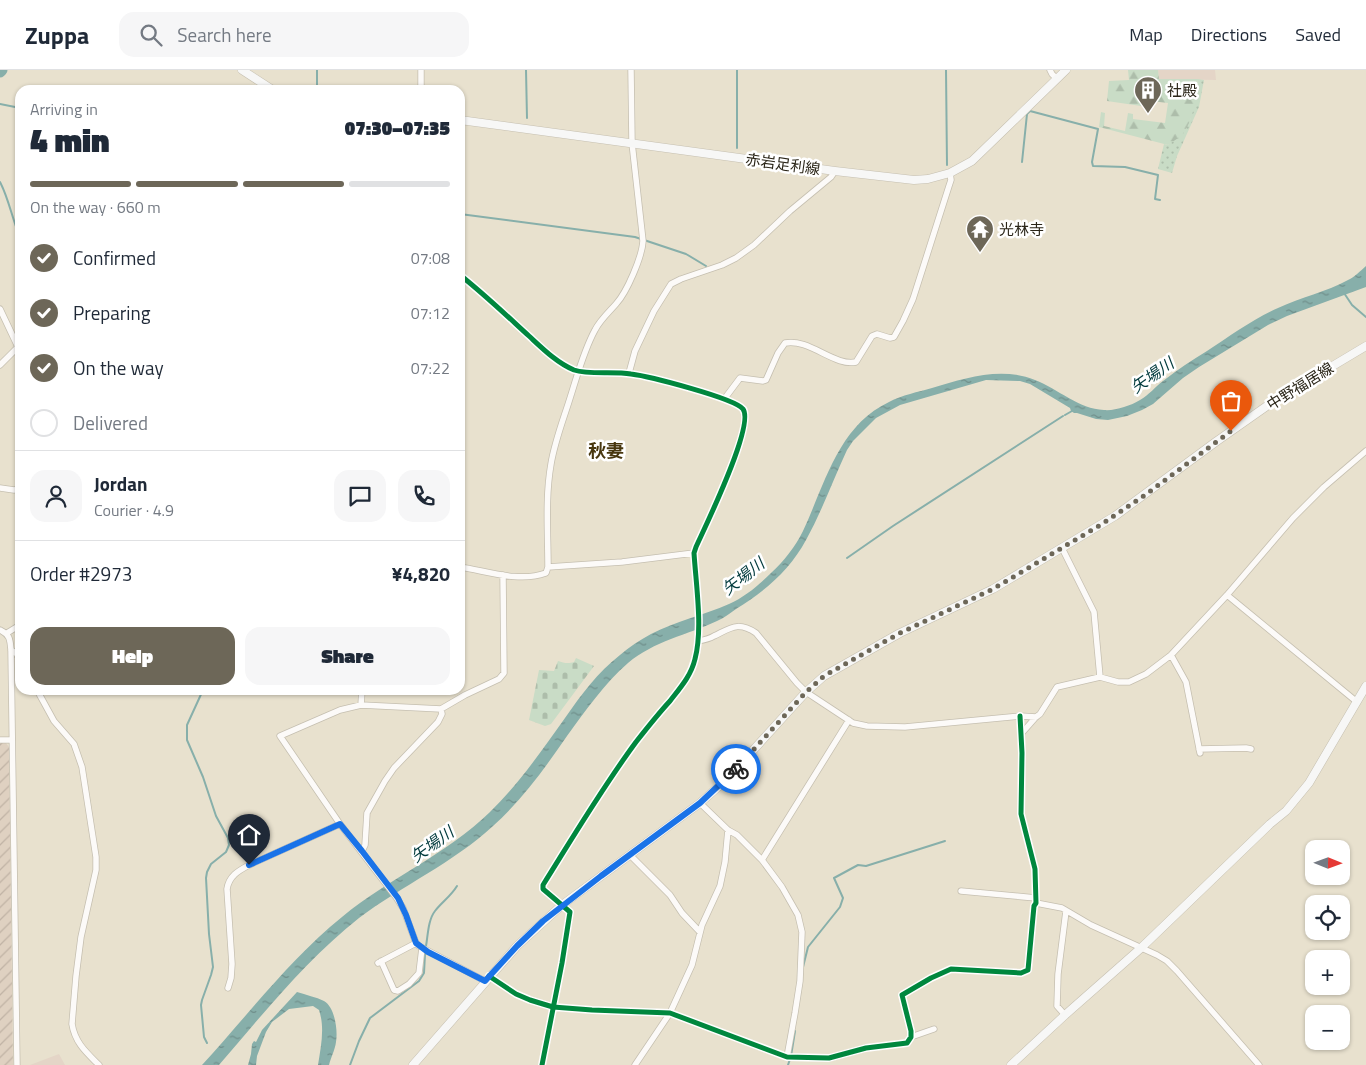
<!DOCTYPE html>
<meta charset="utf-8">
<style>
body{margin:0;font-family:"Titillium Web","Noto Sans JP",sans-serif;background:#f6f6f7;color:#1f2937;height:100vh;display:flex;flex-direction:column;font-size:19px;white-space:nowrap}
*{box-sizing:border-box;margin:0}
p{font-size:16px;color:#747a83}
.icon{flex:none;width:28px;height:28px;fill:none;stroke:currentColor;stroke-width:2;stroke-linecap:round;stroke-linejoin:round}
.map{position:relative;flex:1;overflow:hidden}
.side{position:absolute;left:15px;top:15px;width:450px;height:610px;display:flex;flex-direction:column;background:#fff;border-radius:15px;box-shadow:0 1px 4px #0004}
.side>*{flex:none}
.needle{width:32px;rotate:91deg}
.buttons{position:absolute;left:1305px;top:770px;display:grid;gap:10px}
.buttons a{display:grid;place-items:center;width:45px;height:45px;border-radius:10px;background:#fff;box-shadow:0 1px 4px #0004;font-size:25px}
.pin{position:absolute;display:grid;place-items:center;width:42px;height:42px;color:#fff;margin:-51px -21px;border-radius:50% 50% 50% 0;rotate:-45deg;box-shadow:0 0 5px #0007}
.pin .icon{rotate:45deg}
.courier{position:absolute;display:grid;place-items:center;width:50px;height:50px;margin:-25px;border:4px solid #1a73e8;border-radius:50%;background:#fff;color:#222;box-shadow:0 1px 6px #0007}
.head em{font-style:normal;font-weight:800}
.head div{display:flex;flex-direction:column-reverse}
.head{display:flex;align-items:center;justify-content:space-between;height:85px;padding:0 15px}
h1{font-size:32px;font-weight:800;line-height:38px}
.bar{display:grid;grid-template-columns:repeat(4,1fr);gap:8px 5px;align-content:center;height:60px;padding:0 15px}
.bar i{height:6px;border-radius:4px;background:#e0e1e3}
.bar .selected{background:#6d6758}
.bar p{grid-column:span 4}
.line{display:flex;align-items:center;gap:12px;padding:0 15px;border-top:1px solid #e0e1e3}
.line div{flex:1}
.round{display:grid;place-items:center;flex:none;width:52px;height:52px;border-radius:15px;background:#f6f6f7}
ol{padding:0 15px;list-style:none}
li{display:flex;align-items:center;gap:15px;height:55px}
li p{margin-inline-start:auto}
li .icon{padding:5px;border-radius:50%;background:#6d6758;color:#fff;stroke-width:4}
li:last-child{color:#747a83}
li i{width:28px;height:28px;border:2px solid #e0e1e3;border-radius:50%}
.action{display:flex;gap:10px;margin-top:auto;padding:10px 15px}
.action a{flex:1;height:58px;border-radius:15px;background:#6d6758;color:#fff;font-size:20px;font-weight:800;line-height:58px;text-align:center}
.action a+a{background:#f6f6f7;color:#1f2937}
header{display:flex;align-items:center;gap:30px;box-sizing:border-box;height:70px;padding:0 25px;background:#fff;border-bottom:1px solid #e0e1e3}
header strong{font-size:24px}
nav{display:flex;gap:28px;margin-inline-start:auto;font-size:18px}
.search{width:350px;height:45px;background:#f6f6f7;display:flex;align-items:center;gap:12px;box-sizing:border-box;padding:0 18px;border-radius:15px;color:#747a83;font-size:19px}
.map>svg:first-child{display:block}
.commercial{fill:#e4d5c7}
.industrial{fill:url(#industrial-furrows)}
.grass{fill:url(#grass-dots)}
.forest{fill:url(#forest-firs)}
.cemetery{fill:url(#cemetery-stones)}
.water{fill:url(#water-ripples)}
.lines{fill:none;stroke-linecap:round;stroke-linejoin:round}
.stream{stroke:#87afaa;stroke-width:2}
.river{stroke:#87afaa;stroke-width:11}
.street-casing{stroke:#c5bfb0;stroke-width:7}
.secondary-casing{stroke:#c5bfb0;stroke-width:9}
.street{stroke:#fcfaf8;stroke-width:5.5}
.secondary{stroke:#f7f7f6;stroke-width:8}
.cycleway-casing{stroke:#fff;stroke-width:8}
.cycleway{stroke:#00873e;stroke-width:5}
.done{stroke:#6d6758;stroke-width:5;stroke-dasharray:0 9}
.route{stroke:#1a73e8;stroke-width:6}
.labels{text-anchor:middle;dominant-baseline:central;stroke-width:5;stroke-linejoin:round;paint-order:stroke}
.poi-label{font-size:15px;fill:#2b2619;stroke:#fff;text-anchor:start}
.street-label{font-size:15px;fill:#2b2619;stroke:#fff}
.water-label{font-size:16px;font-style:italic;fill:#003a3c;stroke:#fff}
.quarter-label{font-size:18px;font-weight:bold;fill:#48370f;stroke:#fff}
</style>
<header>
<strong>Zuppa</strong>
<div class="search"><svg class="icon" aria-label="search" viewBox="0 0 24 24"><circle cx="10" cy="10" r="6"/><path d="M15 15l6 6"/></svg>Search here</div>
<nav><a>Map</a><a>Directions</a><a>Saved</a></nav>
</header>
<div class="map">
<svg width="1366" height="995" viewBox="0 0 1366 995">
<defs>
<pattern id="industrial-furrows" width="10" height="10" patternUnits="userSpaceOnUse" patternTransform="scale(1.25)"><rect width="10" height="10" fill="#dfd1c1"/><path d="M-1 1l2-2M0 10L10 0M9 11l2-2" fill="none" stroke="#c0b3a5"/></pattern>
<pattern id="grass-dots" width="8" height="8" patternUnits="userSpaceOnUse" patternTransform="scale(1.25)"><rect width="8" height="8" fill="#c9dcc6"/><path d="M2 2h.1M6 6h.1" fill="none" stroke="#adbdaa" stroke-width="1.8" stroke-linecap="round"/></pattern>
<pattern id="forest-firs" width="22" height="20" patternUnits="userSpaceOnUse" patternTransform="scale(1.25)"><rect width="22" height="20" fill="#c9dcc6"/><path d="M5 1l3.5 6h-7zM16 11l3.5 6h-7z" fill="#adbdaa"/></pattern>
<pattern id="cemetery-stones" width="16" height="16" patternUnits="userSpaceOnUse" patternTransform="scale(1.25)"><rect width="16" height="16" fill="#c9dcc6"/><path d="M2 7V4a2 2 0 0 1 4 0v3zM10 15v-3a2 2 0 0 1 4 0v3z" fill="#adbdaa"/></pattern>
<pattern id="water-ripples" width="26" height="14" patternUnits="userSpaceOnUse" patternTransform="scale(1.25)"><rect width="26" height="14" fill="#87afaa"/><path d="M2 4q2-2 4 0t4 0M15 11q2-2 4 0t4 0" fill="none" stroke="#6f8e8a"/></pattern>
</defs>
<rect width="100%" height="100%" fill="#e8e1ce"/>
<path class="commercial" d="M1158,0H1215L1216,10L1159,9Z
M59,984L65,995H30Z"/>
<path class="industrial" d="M0,673H6L9,677L13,995H0Z"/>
<path class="grass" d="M1198,9L1204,10L1199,37L1177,86L1172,103L1158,99L1164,74L1168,75L1190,50L1197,21Z"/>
<path class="forest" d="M1128,0H1158L1159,9H1198C1197,26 1193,53 1181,66C1177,69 1172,72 1168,75L1099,57L1101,42L1105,43L1104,56L1125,61L1128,43L1133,44V49L1165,53L1168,33L1142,30L1141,36L1107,31L1109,11L1129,10Z"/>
<path class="cemetery" d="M576,588L594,596L551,654L545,656L529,650L539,600L554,601L558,591C564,593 568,594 574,592Z"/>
<path class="water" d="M1366,196V217L1287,246L1268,255L1199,297L1183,308L1153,334L1142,340L1127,346L1108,350L1096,349L1077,343H1074L1071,341L1070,338L1030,314L1020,311L986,310L900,335L876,348L853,371L847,380C833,410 822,441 806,470C790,500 764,522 736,539C730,543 724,548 717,551C687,565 654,571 628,593C604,614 586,640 567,666C545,698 522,730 493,756C453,793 403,815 359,848C306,890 263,944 219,995H202C248,945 289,890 342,847C389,808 446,785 490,742C519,714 542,680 565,648C581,625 598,602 620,585C629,577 640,570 651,564C676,551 704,545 729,534C745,527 759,515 771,503C784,491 795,477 803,461C825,414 838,356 889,332C902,325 918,322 932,318C965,308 1001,296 1035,310C1058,319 1079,339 1104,340C1115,341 1130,336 1140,330C1149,325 1155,317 1163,311C1177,300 1192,290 1207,281C1230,266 1253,249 1278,238C1301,227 1326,222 1348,210C1355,207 1360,201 1366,196Z
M297,922C306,925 316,927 324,931C335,937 338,961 336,972C335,980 331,987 329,995H318C321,976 325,958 319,940L313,936L289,939L272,952L266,962L257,986L256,995H248L251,984L252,974L254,971L256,972L262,960Z"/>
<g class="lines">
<path class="stream" d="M317,0V20
M526,0L527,48
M737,0V78
M946,0L947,95
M0,34L20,38
M1022,92L1027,44L1030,41L1098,59L1092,92L1093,96L1125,97L1158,105L1155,129L1160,130
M0,112C9,129 12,149 20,167
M460,144L635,167L686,184L706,196
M1344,223L1352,235L1366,247
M1065,345L1072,341
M847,488L893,456L1063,346
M203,620L187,655V670L203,707L216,746L228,768L229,775L226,782L211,794L207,802L206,808L209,864L213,897L211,905L202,930L201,935L204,967L207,973
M426,876C428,865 428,850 435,841C442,832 451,826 457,816
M803,897L808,877L840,837L843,828L834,808L858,795L866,796L945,771
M350,995L359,971L370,948L419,911L424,903L425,884
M788,995L791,986L795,961"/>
<path class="river" d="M0,2L2,0"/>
<g class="street-casing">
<path id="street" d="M421,0V20
M1050,0L1052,4L1057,9
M460,205C484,224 506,245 529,266C542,278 557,293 574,300C589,305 614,301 631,304C648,306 734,328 743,339C755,355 705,457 696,477L694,483C696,515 703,559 695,589C691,606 680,618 670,631C658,644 647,658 636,672C602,718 573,767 543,815V819L570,842L562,893L542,995
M0,239L18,277L0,295
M629,303L635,281L654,241L671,214L681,209L722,195L736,188L754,175L790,141L831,107L835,101
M725,328L740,308L763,311L766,310L778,283L785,273C809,268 835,297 856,292L872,266L877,264L890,268L894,267L903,251L913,229L949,116L951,110L950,103
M0,418L14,420L20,419
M1062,478L1094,542L1100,607
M460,497C487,501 519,513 546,503L548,497C548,463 545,428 551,394C555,370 564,348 571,325C578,303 584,280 595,260C600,250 609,242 616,234C627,222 642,187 643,171L632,73L631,0
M548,497L622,492L694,483
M1227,525L1357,632
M0,560C10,565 10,569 11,580L17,995
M7,563L20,555
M698,571C704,570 709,569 714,566C731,558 738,551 756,563L797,613L806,622L853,653L867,656L905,657L1020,646L1036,647
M11,580L16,583L20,589
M1171,585L1186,612L1200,683
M37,620L54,651L74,674L82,697L96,787V800L81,867L76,906L72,954C75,973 87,983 99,995
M361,635L362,620
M1021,664L1036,647L1040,644L1057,617L1100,607L1118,612H1129L1146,604L1171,585L1227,525L1293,448L1324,417L1366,381
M0,670H12
M1199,679L1246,678L1251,679
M700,733L728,760L737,765L762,790L782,817L798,845L802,862L800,911L795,943L787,987
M362,781L365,775L367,743L385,711L394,698L438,652L442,644L441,639
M630,785L670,825L682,843L700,862
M762,790L849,650
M961,821L1036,828
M1036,833L1062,838L1091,855L1157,885L1167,891L1177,901L1259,995
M381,891L394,920L398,921L409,914L419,903L422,878
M378,893L416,873
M489,906L516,924L530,930L543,934L553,937L592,940L670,943L787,987L829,988L866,978L907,973L911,967V961L902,925L931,908L951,899L1021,903L1028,900L1034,836L1036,833L1035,799L1021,744L1022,683L1020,646
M485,911L419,876L416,873L403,838L396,827L340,754L280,666L340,640L361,635L441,639L465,625L499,609L504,603L503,505
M228,918L231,908L232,894L227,819C229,806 238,801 249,795L340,754
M1065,945L1057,936L1058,904L1066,841
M911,967L934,959
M635,995L670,943L692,895L702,855L720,816L725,792L728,760"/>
</g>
<g class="secondary-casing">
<path id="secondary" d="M242,0L273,20
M460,50L835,101L914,110L928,109L950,103L972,91L1066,0
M413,995L517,876L562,835L700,733L726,710L806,622L824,606L900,563L993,519L1115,446L1217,371L1274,331L1366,276
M1011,995L1065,945L1141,878L1270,754L1286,741L1309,713L1366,616"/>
</g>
<use href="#street" class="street"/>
<use href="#secondary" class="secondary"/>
<g class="cycleway-casing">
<path id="cycleway" d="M460,205C484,224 506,245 529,266C542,278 557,293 574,300C589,305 614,301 631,304C648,306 734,328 743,339C755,355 705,457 696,477L694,483C696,515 703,559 695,589C691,606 680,618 670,631C658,644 647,658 636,672C602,718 573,767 543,815V819L570,842L562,893L542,995
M489,906L516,924L530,930L543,934L553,937L592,940L670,943L787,987L829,988L866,978L907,973L911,967V961L902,925L931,908L951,899L1021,903L1028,900L1034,836L1036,833L1035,799L1021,744L1022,683L1020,646"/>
</g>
<use href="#cycleway" class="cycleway"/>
</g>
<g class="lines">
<path class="done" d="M736,699L806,622L824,606L900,563L993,519L1102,454L1145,425L1231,361"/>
<path class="route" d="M249,795L340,754L362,781L398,828L406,845L416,873L428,882L485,911L517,876L543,851L601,806L700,733L736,699"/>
</g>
<defs>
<g id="building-pin" transform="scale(1.4375)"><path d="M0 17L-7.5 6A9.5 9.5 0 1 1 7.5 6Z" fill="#6d6758" stroke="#fff"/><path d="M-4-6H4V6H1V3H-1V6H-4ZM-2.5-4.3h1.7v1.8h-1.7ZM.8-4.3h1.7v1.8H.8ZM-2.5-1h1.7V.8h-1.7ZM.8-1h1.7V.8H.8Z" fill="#fff"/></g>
<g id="temple-pin" transform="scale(1.4375)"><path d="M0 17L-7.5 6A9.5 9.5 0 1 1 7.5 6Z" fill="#6d6758" stroke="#fff"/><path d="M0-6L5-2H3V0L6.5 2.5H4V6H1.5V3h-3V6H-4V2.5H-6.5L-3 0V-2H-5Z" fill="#fff"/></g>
</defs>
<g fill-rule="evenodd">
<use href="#building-pin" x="1148" y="20"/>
<use href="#temple-pin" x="980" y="159"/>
</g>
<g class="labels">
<g class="poi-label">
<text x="1167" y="20">社殿</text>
<text x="999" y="159">光林寺</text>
</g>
<g class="street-label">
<text transform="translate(783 94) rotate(8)">赤岩足利線</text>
<text transform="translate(1300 316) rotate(-32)">中野福居線</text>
</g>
<g class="water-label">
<text transform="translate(1152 305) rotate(-35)">矢場川</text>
<text transform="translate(743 506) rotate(-38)">矢場川</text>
<text transform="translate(432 774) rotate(-36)">矢場川</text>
</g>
<g class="quarter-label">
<text x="606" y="380">秋妻</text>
</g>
</g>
</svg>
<div class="buttons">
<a><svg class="needle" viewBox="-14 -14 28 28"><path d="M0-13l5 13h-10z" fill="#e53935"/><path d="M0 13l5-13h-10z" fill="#747a83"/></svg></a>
<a><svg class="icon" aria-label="locate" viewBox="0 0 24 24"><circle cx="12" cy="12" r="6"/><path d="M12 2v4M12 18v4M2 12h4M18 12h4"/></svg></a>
<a>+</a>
<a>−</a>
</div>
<div class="pin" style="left:1231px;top:361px;background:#ea580c"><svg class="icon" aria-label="bag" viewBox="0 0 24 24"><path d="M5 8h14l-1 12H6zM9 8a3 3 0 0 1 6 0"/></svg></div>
<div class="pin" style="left:249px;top:795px;background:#1f2937"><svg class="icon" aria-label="home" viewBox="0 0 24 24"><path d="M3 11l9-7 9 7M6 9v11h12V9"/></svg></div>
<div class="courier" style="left:736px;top:699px"><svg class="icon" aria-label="bike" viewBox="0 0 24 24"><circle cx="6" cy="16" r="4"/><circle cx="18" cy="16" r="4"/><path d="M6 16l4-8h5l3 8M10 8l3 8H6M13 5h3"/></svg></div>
<section class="side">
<div class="head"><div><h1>4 min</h1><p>Arriving in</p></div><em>07:30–07:35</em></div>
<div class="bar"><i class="selected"></i><i class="selected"></i><i class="selected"></i><i></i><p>On the way · 660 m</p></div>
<ol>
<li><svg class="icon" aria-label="check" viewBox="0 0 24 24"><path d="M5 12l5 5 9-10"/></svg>Confirmed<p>07:08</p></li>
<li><svg class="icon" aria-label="check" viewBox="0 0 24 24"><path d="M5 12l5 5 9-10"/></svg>Preparing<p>07:12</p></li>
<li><svg class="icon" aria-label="check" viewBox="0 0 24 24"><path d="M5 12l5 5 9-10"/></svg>On the way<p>07:22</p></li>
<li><i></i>Delivered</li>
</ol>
<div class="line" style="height:90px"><a class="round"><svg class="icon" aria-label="person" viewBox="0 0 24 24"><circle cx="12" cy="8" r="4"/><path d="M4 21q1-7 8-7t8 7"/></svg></a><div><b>Jordan</b><p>Courier · 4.9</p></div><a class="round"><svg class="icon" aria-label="chat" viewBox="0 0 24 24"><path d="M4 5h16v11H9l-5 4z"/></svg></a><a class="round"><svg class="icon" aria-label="phone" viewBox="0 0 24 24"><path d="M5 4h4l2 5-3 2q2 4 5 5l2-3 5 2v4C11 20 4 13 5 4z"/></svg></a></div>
<div class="line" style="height:65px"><div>Order #2973</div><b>¥4,820</b></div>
<div class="action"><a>Help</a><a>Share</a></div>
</section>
</div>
